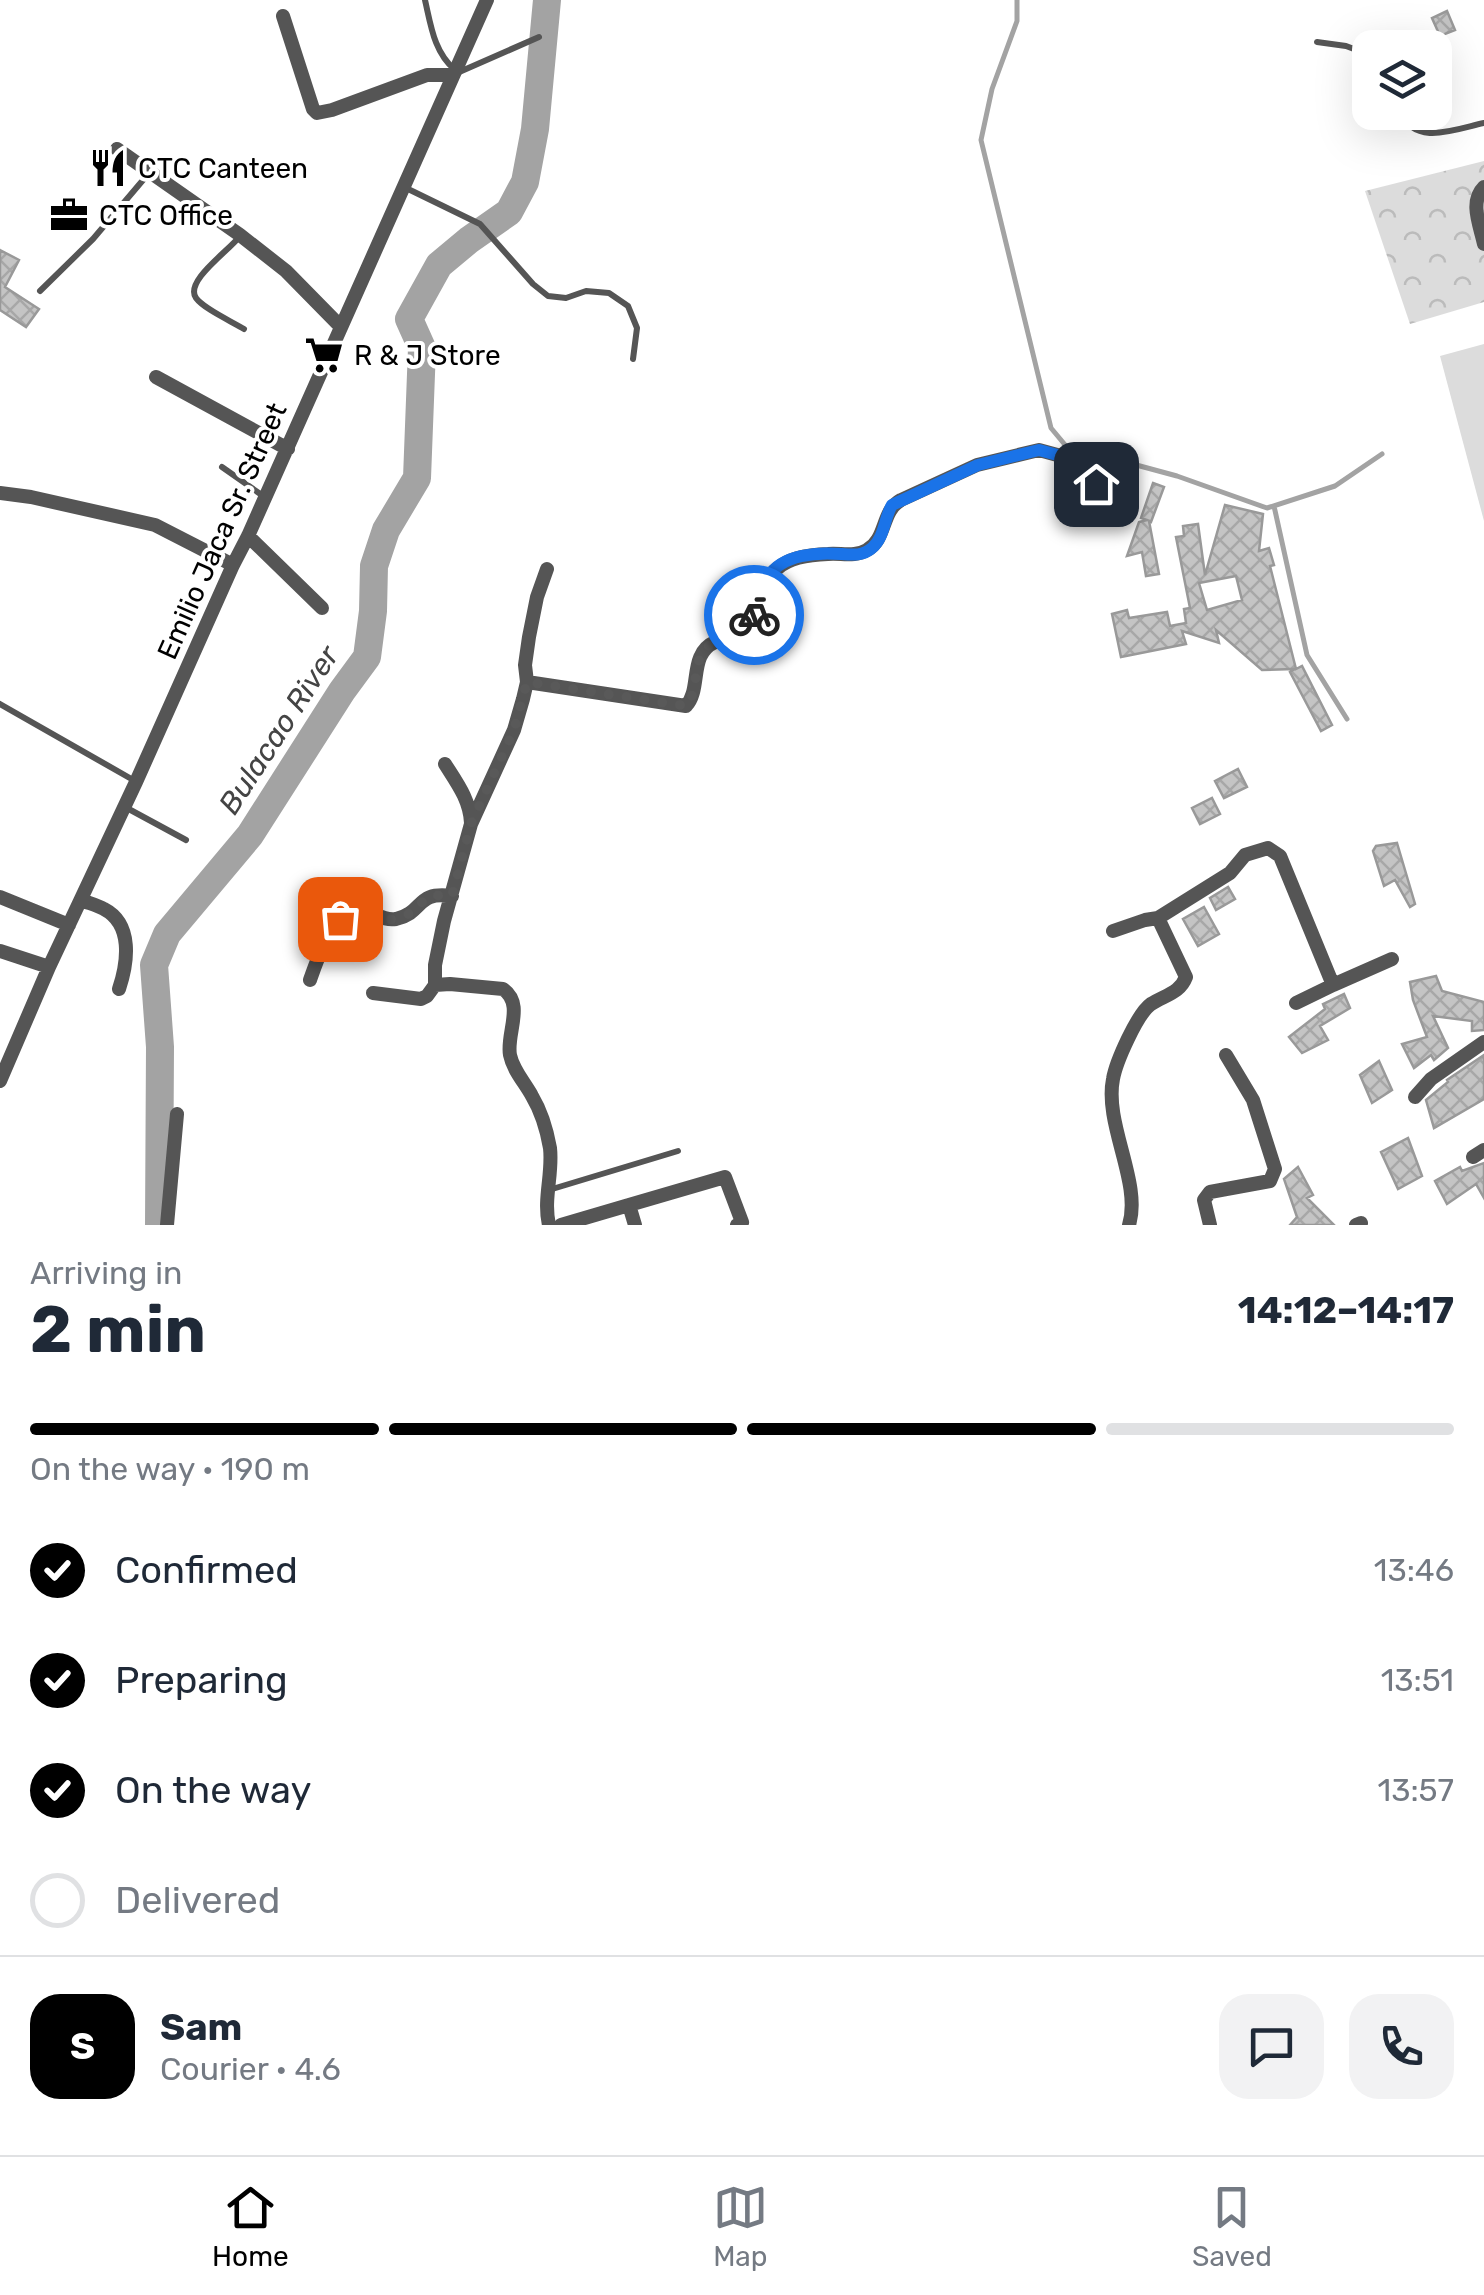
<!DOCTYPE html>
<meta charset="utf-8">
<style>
body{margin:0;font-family:Rubik,sans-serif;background:#f2f2f3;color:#1f2937;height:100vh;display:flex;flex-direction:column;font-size:38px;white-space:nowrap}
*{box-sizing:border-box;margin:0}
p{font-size:32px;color:#747a83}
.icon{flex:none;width:55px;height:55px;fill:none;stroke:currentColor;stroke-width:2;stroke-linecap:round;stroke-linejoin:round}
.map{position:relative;height:1225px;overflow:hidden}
.sheet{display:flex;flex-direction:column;background:#fff;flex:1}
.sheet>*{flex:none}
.tools{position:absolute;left:1352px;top:30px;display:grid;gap:20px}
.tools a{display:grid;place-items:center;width:100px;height:100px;border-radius:20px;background:#fff;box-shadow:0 10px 40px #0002;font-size:50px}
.pin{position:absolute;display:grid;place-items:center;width:85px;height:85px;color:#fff;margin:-42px;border-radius:20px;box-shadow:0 5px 15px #0006}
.courier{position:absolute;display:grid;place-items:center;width:100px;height:100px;margin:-50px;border:8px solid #1a73e8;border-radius:50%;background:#fff;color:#222;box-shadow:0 2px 12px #0007}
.headline em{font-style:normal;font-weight:700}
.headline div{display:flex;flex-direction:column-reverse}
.headline{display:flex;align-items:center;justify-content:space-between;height:170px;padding:0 30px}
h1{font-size:65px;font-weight:700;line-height:75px}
.bar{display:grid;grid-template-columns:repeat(4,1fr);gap:15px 10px;align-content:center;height:120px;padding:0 30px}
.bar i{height:12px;border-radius:8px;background:#e0e1e3}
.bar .current{background:#000}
.bar p{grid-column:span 4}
.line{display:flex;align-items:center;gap:25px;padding:0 30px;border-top:2px solid #e0e1e3}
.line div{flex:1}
.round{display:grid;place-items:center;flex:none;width:105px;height:105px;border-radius:30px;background:#f2f2f3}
ol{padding:0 30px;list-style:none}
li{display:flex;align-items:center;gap:30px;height:110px}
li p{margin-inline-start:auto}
li .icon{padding:10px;border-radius:50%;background:#000;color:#fff;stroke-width:4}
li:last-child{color:#747a83}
li i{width:55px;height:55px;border:5px solid #e0e1e3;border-radius:50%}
.tabs{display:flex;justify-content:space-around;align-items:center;height:140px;border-top:2px solid #e0e1e3;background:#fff;font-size:28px;color:#747a83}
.tabs a{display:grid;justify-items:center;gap:5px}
.tabs .current{color:#000}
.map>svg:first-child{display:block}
.grass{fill:#dcdcdc}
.park{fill:url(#park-crowns)}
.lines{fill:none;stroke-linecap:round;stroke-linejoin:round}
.stream{stroke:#a3a3a3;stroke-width:5}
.river{stroke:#a3a3a3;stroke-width:28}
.building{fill:url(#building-cross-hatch);stroke:#999;stroke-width:2.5;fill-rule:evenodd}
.lane{stroke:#555;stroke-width:6}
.street{stroke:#555;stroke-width:14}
.done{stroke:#595959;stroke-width:10;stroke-dasharray:0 18}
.route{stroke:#1a73e8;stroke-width:12}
.labels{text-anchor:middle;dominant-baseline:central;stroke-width:8;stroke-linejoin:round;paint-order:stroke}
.poi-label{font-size:28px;fill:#000;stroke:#fff;text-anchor:start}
.street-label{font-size:28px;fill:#000;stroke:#fff}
.water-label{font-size:30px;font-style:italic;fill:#444;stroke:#fff}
</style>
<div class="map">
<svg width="1484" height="1225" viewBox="0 0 1484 1225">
<defs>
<pattern id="park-crowns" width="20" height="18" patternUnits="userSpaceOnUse" patternTransform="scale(2.5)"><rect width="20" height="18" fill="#dcdcdc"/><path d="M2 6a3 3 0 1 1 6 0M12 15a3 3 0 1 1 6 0" fill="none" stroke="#bbb"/></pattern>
<pattern id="building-cross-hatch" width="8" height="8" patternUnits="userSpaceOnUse" patternTransform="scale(2.5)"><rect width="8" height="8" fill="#c4c4c4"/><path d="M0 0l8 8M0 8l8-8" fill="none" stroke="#a7a7a7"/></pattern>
</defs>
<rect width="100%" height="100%" fill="#fff"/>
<path class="grass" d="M1484,344V521L1440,356Z"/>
<path class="park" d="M1484,161V302L1410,324L1365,191Z"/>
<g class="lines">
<path class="stream" d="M1017,0V21L992,89L981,140L1051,428L1066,446L1177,476L1267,508L1335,486L1382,454
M1274,506L1307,655L1347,719"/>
<path class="river" d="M159,1225L160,1047L154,965L167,934L250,835L342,691L367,657L373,611L374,566L386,530L417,478L422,348L409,319L439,265L469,240L509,212L525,182L535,129L547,0"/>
</g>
<path class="building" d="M1447,11L1455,30L1440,36L1432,18Z
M0,250L19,260L5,287L39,309L26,327L0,310Z
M1113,469L1130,473L1126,491L1115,488L1111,478Z
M1153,483L1164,487L1151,522L1149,521L1159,574L1146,576L1142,552L1127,556L1139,522L1147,520L1141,518Z
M1225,505L1263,514L1259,551L1269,548L1274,565L1270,566L1296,669L1302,666L1332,725L1321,731L1290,672L1295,669L1262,670L1216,630L1219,643L1182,631L1186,644L1121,657L1112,614L1127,610L1129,618L1167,612L1170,626L1186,623L1184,609L1190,608L1176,537L1184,536L1183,526L1198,524L1205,575ZM1236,576L1242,600L1207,610L1199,583Z
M1238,769L1247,787L1224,798L1215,781Z
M1212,798L1220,814L1200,824L1192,808Z
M1397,843L1415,904L1410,907L1395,880L1384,886L1373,851L1376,846Z
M1228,887L1235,899L1216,910L1210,898Z
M1204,907L1219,934L1198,946L1183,919Z
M1436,976L1442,991L1484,1002V1030L1472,1031V1021L1433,1016L1448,1048L1434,1060L1431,1055L1414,1068L1402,1044L1427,1037L1413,1000L1410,982Z
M1344,994L1350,1008L1320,1026L1328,1040L1302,1053L1289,1037L1325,1009L1323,1004Z
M1484,1055V1099L1434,1128L1426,1100L1448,1082L1447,1080Z
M1379,1061L1392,1090L1372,1103L1360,1075Z
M1408,1138L1422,1176L1398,1189L1381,1152Z
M1484,1163V1198L1476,1184L1447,1204L1435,1181L1460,1167L1462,1171Z
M1298,1167L1313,1195L1307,1198L1334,1225H1290L1297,1217L1284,1179Z"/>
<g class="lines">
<path class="lane" d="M425,0C431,26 434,52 455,70
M1317,42L1346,46L1370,55
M457,73L539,37
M1401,112C1414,147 1456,129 1484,123
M406,188L480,224L533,284L548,296L566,298L586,291L609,293L628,306L637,328L633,359
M240,236C230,250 184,281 196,298C204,309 231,321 244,329
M40,291L93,239L149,173
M222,467L266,498
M0,704L135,781
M125,807L186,840
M549,1190L678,1151"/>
<path class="street" d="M283,16L313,109L317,113L332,110L427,75H453
M117,149L240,235L286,271L341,327
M1484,187C1469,202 1480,225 1484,244
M156,377L288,449
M0,493L31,497L155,525L233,565
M248,536L322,608
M527,682L686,706C702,689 688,654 715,642C725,638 736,638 746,633C769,584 762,556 828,554C842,553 855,557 867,550C887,539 881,511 901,500L977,465L1039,450L1083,462L1087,465L1093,482L1105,486
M445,764C457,783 470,800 471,823
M0,897L69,925
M81,900C88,903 97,905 104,909C133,924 128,962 119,989
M1113,931L1145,920L1158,918
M0,951L49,967
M310,980C318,958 335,903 366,911C377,914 384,921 396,919C425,912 415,891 452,896
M435,985V965L444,921L471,824L514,730L523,699L527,682L525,665L529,637L537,597L547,569
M373,993L421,999L427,996L435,985L450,984L503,989C525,1004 506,1034 510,1055C513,1070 525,1083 532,1096C541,1111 547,1131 550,1148C553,1174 543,1199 549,1225
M1296,1003L1333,985
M0,1081L49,967L136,782L233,565L248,536L487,0
M1415,1097L1431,1079L1484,1042
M1473,1157L1484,1150
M167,1225L177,1114
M561,1225L629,1205
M635,1225L629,1205L725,1177L742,1222L737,1225
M1129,1225C1142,1183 1104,1124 1113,1079C1116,1062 1137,1014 1151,1004C1165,995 1180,993 1186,977L1158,918L1230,873L1245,855L1268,848L1280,856L1333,985L1392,959
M1210,1225L1204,1200L1210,1192L1270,1181L1275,1169L1253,1100L1226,1055
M1356,1225L1361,1223"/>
</g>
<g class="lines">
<path class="done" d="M340,919C366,901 371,923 394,919C424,914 415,891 452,896L471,824L514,730L527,682L686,706C702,689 688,654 715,642C725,638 736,638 746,633L754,615"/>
<path class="route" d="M754,615C758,603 762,588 768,577C782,554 818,552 841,554C853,555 863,556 872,548C885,537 884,518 892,505L978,465L1039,450L1083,462L1087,466L1093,482L1096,484"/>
</g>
<defs>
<g id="restaurant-bare" transform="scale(3)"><path d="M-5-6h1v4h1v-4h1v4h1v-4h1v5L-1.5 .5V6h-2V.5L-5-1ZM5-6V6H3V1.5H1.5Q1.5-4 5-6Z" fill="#000" stroke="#fff" stroke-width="2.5" paint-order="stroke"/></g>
<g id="office-bare" transform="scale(3)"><path d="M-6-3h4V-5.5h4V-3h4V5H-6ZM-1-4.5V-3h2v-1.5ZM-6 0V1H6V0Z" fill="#000" stroke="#fff" stroke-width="2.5" paint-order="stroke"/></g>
<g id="supermarket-bare" transform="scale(3)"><path d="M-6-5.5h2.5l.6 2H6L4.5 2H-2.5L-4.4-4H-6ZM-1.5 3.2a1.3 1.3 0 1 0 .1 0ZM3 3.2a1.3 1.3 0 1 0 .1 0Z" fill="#000" stroke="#fff" stroke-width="2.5" paint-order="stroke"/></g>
</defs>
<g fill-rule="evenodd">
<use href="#restaurant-bare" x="108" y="168"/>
<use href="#office-bare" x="69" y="215"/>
<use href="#supermarket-bare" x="324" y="355"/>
</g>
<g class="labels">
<g class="poi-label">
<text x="138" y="168">CTC Canteen</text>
<text x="99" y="215">CTC Office</text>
<text x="354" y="355">R &amp; J Store</text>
</g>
<g class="street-label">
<text transform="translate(222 531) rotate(-66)">Emilio Jaca Sr. Street</text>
</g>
<g class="water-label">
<text transform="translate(279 730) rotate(-57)">Bulacao River</text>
</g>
</g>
</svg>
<div class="tools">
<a><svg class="icon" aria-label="layers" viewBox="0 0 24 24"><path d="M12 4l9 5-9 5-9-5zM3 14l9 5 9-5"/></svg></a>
</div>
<div class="pin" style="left:340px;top:919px;background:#ea580c"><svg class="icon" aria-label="bag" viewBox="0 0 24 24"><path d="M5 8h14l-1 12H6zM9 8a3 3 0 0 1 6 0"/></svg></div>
<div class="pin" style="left:1096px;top:484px;background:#1f2937"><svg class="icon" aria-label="home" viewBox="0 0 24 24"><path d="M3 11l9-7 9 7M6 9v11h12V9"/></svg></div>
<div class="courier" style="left:754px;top:615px"><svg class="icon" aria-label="bike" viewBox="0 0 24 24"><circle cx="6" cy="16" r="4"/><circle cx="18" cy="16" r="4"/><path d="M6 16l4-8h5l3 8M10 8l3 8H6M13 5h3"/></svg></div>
</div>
<section class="sheet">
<div class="headline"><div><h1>2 min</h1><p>Arriving in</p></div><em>14:12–14:17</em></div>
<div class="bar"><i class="current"></i><i class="current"></i><i class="current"></i><i></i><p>On the way · 190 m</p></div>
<ol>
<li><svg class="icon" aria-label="check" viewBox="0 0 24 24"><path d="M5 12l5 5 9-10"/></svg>Confirmed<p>13:46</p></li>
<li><svg class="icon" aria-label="check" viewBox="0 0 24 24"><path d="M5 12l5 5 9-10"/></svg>Preparing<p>13:51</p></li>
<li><svg class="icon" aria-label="check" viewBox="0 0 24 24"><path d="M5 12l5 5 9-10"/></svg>On the way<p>13:57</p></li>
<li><i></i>Delivered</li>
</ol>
<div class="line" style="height:180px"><b class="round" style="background:#000;color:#fff">S</b><div><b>Sam</b><p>Courier · 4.6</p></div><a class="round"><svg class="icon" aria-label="chat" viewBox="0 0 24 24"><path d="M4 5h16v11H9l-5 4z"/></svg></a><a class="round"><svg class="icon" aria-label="phone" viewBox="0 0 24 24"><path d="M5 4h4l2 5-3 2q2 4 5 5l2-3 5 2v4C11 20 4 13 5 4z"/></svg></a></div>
</section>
<nav class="tabs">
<a class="current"><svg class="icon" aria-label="home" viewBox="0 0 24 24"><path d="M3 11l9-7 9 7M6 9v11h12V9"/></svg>Home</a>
<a><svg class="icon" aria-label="map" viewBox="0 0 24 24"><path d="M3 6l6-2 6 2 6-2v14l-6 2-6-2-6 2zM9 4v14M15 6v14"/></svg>Map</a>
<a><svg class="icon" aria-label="saved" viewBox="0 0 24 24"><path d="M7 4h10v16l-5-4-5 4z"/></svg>Saved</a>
</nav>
